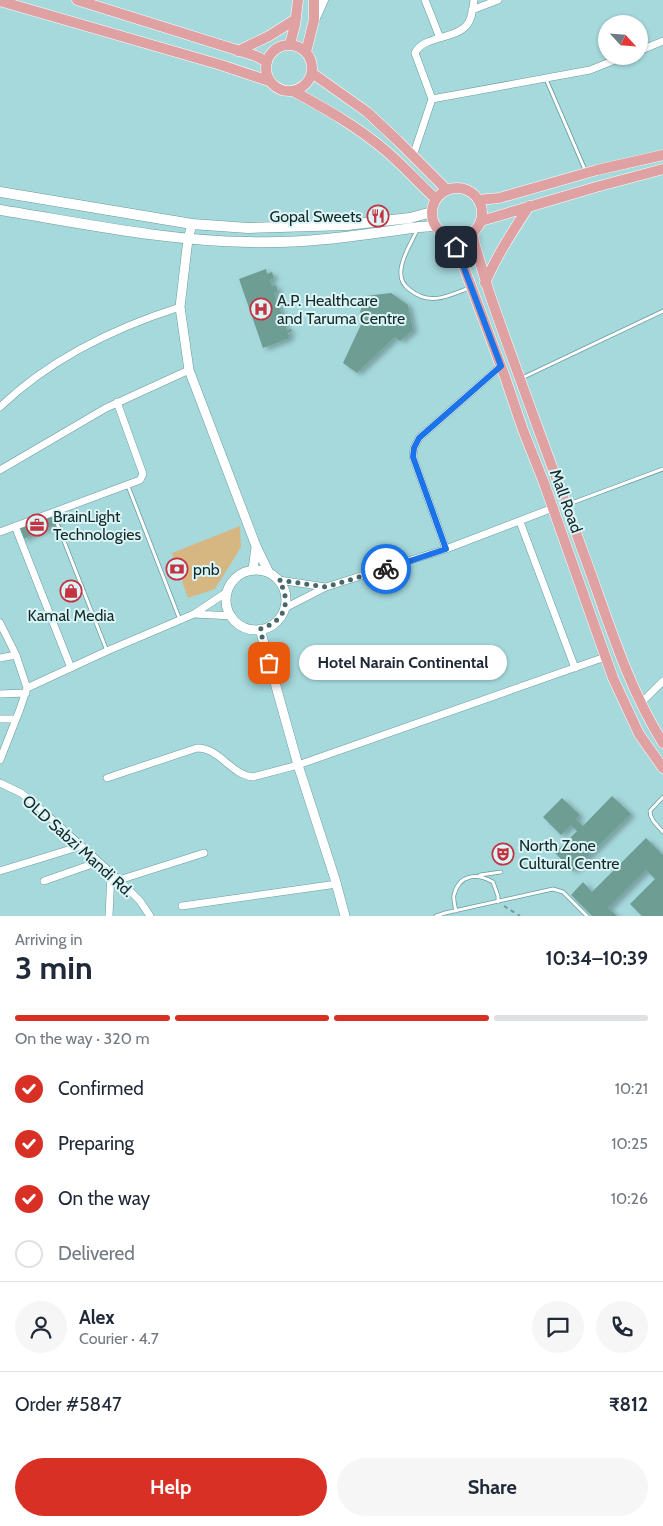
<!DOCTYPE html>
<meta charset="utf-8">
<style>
body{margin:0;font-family:Cabin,sans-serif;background:#f6f6f7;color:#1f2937;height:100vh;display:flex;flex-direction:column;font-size:19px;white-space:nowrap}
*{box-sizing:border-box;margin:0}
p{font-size:16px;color:#747a83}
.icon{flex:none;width:28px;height:28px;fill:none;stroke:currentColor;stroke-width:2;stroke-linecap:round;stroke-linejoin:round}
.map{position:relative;height:916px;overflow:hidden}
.drawer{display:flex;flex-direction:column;background:#fff;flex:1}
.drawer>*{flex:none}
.needle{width:32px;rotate:116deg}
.buttons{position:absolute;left:598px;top:15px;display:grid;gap:10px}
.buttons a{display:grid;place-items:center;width:50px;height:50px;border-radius:50%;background:#fff;box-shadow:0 1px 4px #0004;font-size:25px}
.pin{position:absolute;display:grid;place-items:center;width:42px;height:42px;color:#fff;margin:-21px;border-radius:10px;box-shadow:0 2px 8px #0006}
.courier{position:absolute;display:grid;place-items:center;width:50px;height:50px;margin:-25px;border:4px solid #1a73e8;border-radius:50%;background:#fff;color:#222;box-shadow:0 1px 6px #0007}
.bubble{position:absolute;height:35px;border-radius:18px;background:#fff;box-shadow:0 1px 4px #0004;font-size:16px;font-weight:700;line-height:35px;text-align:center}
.head em{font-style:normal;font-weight:700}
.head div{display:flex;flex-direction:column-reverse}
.head{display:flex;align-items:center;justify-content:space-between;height:85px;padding:0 15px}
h1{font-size:32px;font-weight:700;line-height:38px}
.bar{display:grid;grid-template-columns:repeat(4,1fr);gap:8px 5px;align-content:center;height:60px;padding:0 15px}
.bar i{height:6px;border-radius:4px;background:#e0e1e3}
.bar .active{background:#d93025}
.bar p{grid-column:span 4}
.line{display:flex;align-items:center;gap:12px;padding:0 15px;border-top:1px solid #e0e1e3}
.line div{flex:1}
.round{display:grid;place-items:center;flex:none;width:52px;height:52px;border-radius:26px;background:#f6f6f7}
ol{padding:0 15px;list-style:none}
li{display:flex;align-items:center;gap:15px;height:55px}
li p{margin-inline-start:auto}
li .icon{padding:5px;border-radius:50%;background:#d93025;color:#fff;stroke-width:4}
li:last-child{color:#747a83}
li i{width:28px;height:28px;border:2px solid #e0e1e3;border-radius:50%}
.button{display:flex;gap:10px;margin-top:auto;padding:10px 15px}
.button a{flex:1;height:58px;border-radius:30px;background:#d93025;color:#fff;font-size:20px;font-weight:700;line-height:58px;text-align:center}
.button a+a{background:#f6f6f7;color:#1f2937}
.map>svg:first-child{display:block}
.green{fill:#d7b781}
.building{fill:#6e9d93;filter:url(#shadow)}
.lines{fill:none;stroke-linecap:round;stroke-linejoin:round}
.service-casing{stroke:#6a9b9e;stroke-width:4.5}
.minor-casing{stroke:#6a9b9e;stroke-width:8}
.tertiary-casing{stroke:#6a9b9e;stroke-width:10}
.secondary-casing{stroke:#6a9b9e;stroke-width:11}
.primary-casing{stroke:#fff;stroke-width:11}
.path{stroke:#71999b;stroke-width:2;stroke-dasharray:4 4;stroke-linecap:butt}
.service{stroke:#fff;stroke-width:3}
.minor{stroke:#fff;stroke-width:7}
.tertiary{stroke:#fff;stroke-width:9}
.secondary{stroke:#fff;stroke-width:10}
.primary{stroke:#e0a1a3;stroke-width:10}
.done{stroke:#486768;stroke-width:5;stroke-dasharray:0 9}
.route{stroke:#1a73e8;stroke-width:6}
.labels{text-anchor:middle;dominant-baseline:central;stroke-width:4;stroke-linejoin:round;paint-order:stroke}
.poi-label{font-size:16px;fill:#15292a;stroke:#dbf5f6;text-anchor:start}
.street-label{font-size:16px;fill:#15292a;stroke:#dbf5f6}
</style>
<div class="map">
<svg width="663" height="916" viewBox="0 0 663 916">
<defs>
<filter id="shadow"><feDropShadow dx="4.5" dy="2.5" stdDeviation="2.5" flood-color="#0004"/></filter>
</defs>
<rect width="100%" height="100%" fill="#a6d9dc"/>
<path class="green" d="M240,526L241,547L220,581L215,589L188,598L172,553Z"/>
<path class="building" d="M266,269L267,274L272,272L274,278L270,280L272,286L276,285L278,292L274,293L287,330L291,329L292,331L288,333L290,338L263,348L239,279Z
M391,293L408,305L413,330L400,341L395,337L357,373L343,363L365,316L360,312L366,296Z
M53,513L57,524L23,539L15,526Z
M612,796L631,814L573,871L555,853L577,831L571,825L561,835L543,817L562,798L580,815L576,819L583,826Z
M646,838L663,855V916H642L630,904L655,879L646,870L608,908L617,916H592L571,895L583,882L592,892Z"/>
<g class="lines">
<g class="service-casing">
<path id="service" d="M546,79L586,172
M417,230C412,242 402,256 401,270C400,278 403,285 410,290C430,306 448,296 469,288
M522,378L663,311
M128,486L180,620
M569,504L663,469
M53,513L107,651
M663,797L650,811C650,820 657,825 663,832
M480,875L501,872
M456,911C455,906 453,900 454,895C459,874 477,873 493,882L498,896V902
M436,916L445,913L553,889L563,892L587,916"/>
</g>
<g class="minor-casing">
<path id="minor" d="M425,0L440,38
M472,10L498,0
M639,51L663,41
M432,99L590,70L625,56
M413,156L432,99L415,53C423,36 455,39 466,26C472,20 473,8 474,0
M0,407C51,358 114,328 180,307
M0,470L106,408L189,370
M520,522L575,668
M15,526L71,668
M0,532L140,480L143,474L117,402
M446,549L413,457L414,448L419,438L501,366
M279,580L325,587
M285,608L326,587L446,549L553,508
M195,614L232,616
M0,623L16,655L27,688L20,709L0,760
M0,658L16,655
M27,688L107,651L194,614L227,592
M0,694L26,693
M641,703L663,681
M0,719H15
M107,778L197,748C220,748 231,775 253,777L298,765L605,657
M0,783L21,793L36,805L119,880L140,901L150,916
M0,871L81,846
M119,880L204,853
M44,881L98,862
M182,906L337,884
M109,916L111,873"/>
</g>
<g class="tertiary-casing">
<path id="tertiary" d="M192,224L188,239L180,307L189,370L256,546L269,573
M253,570L256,547
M226 600a30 30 0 1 1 60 0a30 30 0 1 1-60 0Z
M260,629L298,765L335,879L345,916"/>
</g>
<g class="secondary-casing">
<path id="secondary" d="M314,20L323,0
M0,192L192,224L248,228L347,225L410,218L432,212
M0,210C82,223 165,241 249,242C306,244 362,235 419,227L435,226"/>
</g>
<g class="primary-casing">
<path id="primary" d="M77,0L256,56L267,62
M0,1L221,65L269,81
M290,44L295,25L298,0
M266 68a23 23 0 1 1 46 0a23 23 0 1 1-46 0Z
M238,51L269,36L296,19
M306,52L314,20V0
M312,73L367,112L397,140L447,190
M293,91C326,109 358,127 386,151C404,166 419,184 436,199
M432 213a25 25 0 1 1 50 0a25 25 0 1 1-50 0Z
M478,200L499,198L597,170L663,155
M481,221L596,187L663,169
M473,232L474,242L489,292C519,379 552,465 583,552C607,616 626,684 663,743
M453,238L505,377L523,430L544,483L613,678L639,734L663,768
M485,283C497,255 513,231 529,206"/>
</g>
<path class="path" d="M504,906L520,916"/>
<use href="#service" class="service"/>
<use href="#minor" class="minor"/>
<use href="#tertiary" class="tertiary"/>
<use href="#secondary" class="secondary"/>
<use href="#primary" class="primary"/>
</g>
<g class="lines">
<path class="done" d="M269,663L260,629C285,621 292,603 279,580L326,587L386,569"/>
<path class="route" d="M386,569L446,549L413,457L414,448L419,438L501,366L456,247"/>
</g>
<defs>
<g id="restaurant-ring" transform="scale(1.125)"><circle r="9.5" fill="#dbf5f6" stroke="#c43342" stroke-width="1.5"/><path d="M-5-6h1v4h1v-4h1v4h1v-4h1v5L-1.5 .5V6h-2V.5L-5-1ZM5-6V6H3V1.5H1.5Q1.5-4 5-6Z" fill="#c43342"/></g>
<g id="hospital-ring" transform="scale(1.125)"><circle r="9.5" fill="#dbf5f6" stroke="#c43342" stroke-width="1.5"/><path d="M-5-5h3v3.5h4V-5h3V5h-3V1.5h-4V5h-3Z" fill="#c43342"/></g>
<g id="office-ring" transform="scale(1.125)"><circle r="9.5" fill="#dbf5f6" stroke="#c43342" stroke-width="1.5"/><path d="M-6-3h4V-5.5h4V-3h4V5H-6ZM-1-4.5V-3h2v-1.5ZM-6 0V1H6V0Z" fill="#c43342"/></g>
<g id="bank-ring" transform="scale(1.125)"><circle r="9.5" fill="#dbf5f6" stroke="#c43342" stroke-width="1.5"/><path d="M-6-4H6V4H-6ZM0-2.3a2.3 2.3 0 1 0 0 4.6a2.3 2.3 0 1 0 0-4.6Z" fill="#c43342"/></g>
<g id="shop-ring" transform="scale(1.125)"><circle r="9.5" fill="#dbf5f6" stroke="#c43342" stroke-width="1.5"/><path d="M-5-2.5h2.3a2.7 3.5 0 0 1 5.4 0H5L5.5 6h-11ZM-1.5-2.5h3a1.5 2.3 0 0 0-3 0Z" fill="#c43342"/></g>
<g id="theatre-ring" transform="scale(1.125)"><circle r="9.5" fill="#dbf5f6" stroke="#c43342" stroke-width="1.5"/><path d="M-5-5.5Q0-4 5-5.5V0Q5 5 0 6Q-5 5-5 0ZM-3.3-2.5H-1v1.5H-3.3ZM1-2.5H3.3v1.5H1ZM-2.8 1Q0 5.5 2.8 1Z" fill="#c43342"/></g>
</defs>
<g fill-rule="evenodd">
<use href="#restaurant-ring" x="378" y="216"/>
<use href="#hospital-ring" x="261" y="309"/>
<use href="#office-ring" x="37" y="525"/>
<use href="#bank-ring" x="177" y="569"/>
<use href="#shop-ring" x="71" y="591"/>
<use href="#theatre-ring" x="503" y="854"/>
</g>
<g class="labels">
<g class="poi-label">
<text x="362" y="216" text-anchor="end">Gopal Sweets</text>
<text x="277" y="300">A.P. Healthcare<tspan x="277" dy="18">and Taruma Centre</tspan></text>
<text x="53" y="516">BrainLight<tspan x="53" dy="18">Technologies</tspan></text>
<text x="193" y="569">pnb</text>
<text x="71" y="615" text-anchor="middle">Kamal Media</text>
<text x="519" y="845">North Zone<tspan x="519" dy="18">Cultural Centre</tspan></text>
</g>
<g class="street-label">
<text transform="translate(566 501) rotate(70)">Mall Road</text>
<text transform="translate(78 846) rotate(42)">OLD Sabzi Mandi Rd.</text>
</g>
</g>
</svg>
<div class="buttons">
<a><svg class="needle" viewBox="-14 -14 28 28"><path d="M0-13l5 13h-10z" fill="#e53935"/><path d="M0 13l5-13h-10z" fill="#747a83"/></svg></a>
</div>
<div class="pin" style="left:269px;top:663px;background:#ea580c"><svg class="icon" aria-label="bag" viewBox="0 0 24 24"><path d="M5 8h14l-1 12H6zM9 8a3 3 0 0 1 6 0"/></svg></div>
<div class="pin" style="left:456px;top:247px;background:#1f2937"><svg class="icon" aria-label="home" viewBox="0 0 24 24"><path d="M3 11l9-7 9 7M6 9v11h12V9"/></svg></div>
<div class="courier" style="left:386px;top:569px"><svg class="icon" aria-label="bike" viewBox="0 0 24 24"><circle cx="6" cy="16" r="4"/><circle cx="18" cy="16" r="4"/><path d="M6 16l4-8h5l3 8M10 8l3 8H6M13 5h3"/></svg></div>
<div class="bubble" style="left:299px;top:645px;width:208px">Hotel Narain Continental</div>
</div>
<section class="drawer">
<div class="head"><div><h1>3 min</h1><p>Arriving in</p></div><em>10:34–10:39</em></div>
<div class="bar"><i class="active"></i><i class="active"></i><i class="active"></i><i></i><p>On the way · 320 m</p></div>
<ol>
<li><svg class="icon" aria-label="check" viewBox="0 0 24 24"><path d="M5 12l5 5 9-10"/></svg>Confirmed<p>10:21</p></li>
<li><svg class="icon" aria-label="check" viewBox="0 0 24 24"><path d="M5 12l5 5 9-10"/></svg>Preparing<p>10:25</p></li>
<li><svg class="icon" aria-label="check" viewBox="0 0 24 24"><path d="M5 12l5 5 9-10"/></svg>On the way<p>10:26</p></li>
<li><i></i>Delivered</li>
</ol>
<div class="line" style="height:90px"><a class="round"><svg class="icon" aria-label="person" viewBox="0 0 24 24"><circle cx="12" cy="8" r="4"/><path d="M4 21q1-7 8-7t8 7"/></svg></a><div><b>Alex</b><p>Courier · 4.7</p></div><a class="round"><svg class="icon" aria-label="chat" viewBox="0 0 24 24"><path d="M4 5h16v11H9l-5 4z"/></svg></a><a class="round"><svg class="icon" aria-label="phone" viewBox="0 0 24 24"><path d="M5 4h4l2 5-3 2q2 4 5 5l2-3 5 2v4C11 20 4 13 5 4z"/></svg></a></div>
<div class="line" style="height:65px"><div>Order #5847</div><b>₹812</b></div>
<div class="button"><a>Help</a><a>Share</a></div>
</section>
